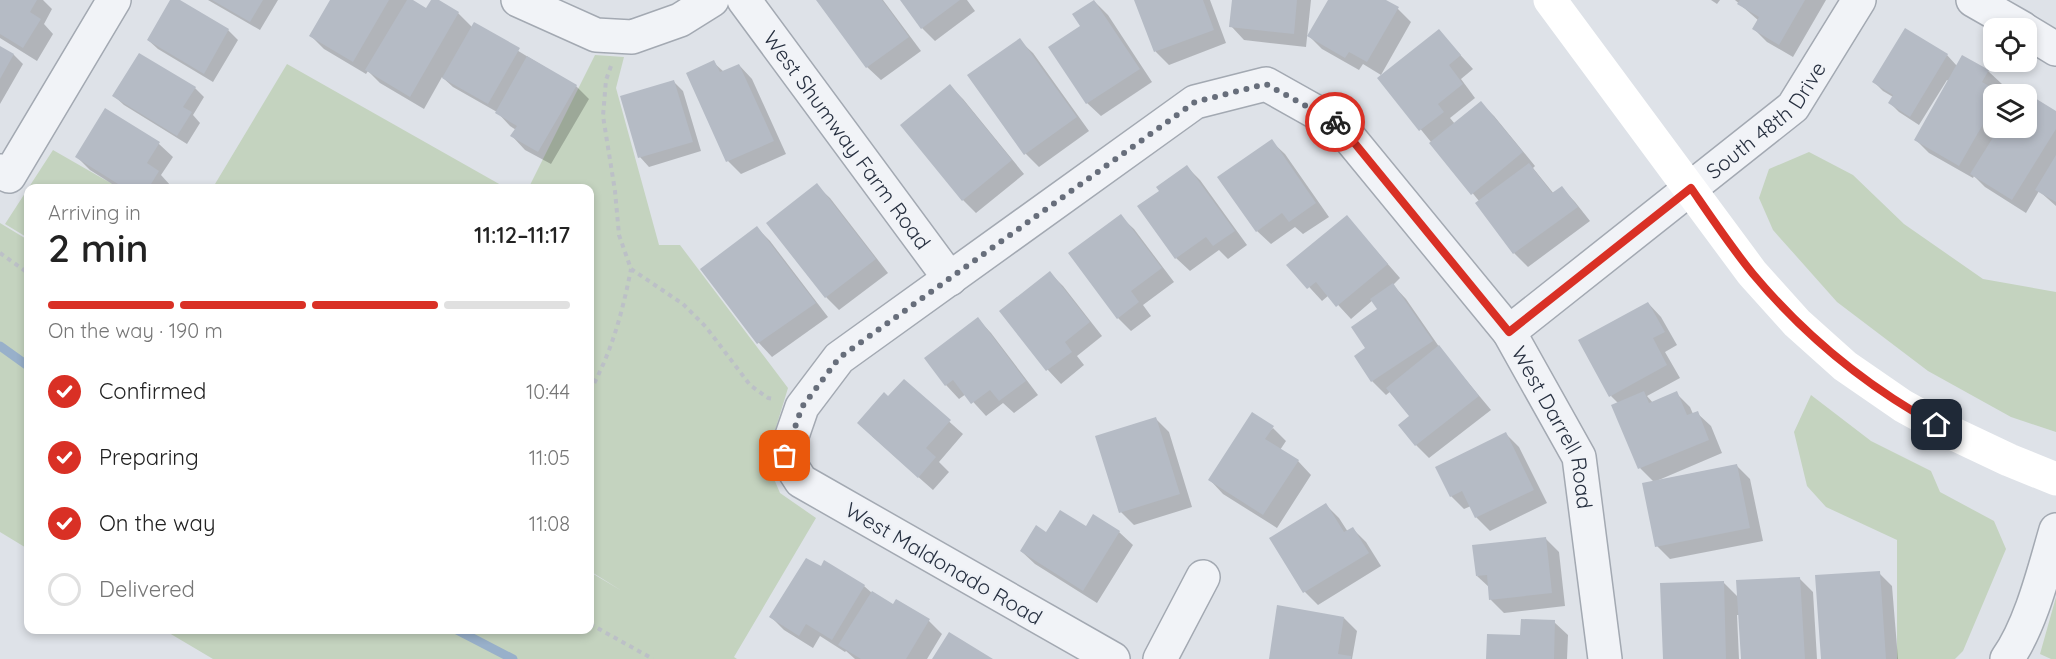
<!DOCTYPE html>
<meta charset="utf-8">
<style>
body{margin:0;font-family:Quicksand,sans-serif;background:#f6f6f6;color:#222;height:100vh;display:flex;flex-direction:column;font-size:22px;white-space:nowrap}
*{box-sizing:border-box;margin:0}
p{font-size:20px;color:#767676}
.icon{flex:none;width:33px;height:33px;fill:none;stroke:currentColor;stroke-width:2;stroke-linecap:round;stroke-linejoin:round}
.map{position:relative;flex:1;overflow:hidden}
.drawer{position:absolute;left:24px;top:184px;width:570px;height:450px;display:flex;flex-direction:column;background:#fff;border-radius:12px;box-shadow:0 3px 9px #0003}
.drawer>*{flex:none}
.buttons{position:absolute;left:1983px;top:18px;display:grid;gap:12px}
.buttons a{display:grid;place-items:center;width:54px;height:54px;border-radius:12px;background:#fff;box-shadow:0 3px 9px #0003;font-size:30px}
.pin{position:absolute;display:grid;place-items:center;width:51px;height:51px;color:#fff;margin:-26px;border-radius:12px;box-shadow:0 3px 9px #0006}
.courier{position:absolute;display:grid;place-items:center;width:60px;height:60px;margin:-30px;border:4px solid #d93025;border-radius:50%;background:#fff;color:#222;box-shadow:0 2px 8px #0007}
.overview em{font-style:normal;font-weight:600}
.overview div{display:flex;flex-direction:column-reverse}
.overview{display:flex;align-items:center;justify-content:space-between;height:102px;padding:0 24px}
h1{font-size:39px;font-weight:600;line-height:45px}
.bar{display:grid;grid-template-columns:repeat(4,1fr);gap:9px 6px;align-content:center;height:72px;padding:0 24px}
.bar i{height:8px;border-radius:4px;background:#e0e0e0}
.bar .current{background:#d93025}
.bar p{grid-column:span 4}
ol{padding:0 24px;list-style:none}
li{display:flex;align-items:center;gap:18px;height:66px}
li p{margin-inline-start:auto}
li .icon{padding:6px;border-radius:50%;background:#d93025;color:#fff;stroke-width:4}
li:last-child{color:#767676}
li i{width:33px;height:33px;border:3px solid #e0e0e0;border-radius:50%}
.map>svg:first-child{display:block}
.green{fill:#c4d3bf}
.shadow{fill:#0003}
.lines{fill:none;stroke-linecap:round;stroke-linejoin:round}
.stream{stroke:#98b0ca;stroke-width:9}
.building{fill:#b5bbc5}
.street-casing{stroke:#a3a9b2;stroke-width:36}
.path{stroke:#bcc0c7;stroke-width:4;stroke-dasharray:4.5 4.5;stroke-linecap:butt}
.street{stroke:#f1f3f7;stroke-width:33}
.secondary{stroke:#fff;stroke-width:33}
.done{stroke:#676e7b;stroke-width:6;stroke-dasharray:0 10.8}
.route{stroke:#d93025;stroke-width:8}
.labels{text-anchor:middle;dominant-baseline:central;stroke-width:4.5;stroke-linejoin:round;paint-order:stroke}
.street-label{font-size:21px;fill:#273040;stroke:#eef1f6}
</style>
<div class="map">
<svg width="2056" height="659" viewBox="0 0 2056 659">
<rect width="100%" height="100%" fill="#dee2e8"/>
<path class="green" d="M595,55L624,57L616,88L659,245H680L788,388L766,460L780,493L816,518L734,657L737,659H213L164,630H590V572L622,591L590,571V189H528Z
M287,64L508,189H212Z
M53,150L121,189H28V238L5,224Z
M1809,152L1853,175L1904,224L1983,279L2056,292V432L2011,417L1928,371L1837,302L1773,230L1759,198L1769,169Z
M0,223L28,240V549L0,532Z
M1811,395L1871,441L1931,471L1940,492L1994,521L2006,549L1963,651L1955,659H1897V540L1826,507L1807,486L1794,432Z
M2056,597V659H2051L2040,654Z"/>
<path class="shadow" d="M0,0H43L52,9L44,24L53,34L37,61L0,38Z
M172,0H177L228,30L238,40L213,82L158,49L148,40Z
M208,0H278L260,30Z
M332,0H410L427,10L432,0H436L458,13L472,27L474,24L576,86L589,99L551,164L525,150L512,136L516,130L510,126L497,112L453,87L442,77L424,109L380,83L368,71L366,74L324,49L311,36Z
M818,0H883L921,51L881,80L867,67Z
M901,0H967L975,11L935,41L922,28Z
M1136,0H1210L1226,43L1169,65L1156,52Z
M1234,0H1311L1306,47L1244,40L1231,26Z
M1330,0H1383L1398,9L1411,22L1381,75L1363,64L1359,70L1322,49L1309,36Z
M1711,0H1720L1717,4Z
M1735,0H1826L1793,57L1767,42L1754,29L1759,21Z
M1095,2L1108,15L1152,82L1101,116L1087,103Z
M1439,31L1473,69L1461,79L1475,98L1450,118L1455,124L1481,103L1494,116L1535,166L1533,168L1554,194L1562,188L1575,202L1590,221L1528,267L1514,253L1477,203L1479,201L1379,78Z
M1019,40L1033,53L1089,131L1039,167L1026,154Z
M0,47L14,55L23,64L0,104Z
M1947,55L1957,66L1988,71L2002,84L1997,92L2001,94H1994V128H2026V94H2021L2023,92L2056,112V206L2039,191L2026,213L1985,187L1974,176L1973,178L1929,153L1916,140L1949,81L1947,80L1919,125L1899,112L1890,103L1893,97L1883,91L1874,82Z
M713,62L724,72L739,65L752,79L786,154L741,174L728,161Z
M674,82L683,91L701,151L649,167L640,157Z
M950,86L963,99L1024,174L976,213L963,200Z
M195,88L204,97L193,115L200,123L187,144L124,105L114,96Z
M106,110L159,144L173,157L161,175L171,186L169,189H120L90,170L77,157Z
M1271,141L1285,154L1329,217L1303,234L1295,227L1271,244L1257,231Z
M1187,167L1200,180L1247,245L1228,259L1219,250L1190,271L1176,258L1161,192Z
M816,185L830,198L888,273L839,310L826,297Z
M1120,216L1134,229L1174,282L1143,305L1151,316L1131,331L1118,318Z
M1347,217L1400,278L1393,285L1406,299L1442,351L1491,410L1429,458L1416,445L1411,417L1391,391L1386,395L1372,381L1356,356L1367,349L1379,309L1373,300L1351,319L1329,295L1322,301L1289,265Z
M757,228L770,241L828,317L772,357L759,343L703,269Z
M1050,273L1063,286L1102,336L1077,356L1084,365L1061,384L1048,370L1001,311Z
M1648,303L1661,317L1677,345L1665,352L1680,378L1647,396L1653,403L1676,393L1690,407L1693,414L1697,413L1711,426L1722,453L1654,482L1640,468L1618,403L1611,396Z
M978,319L991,333L1038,395L1014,413L1003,403L986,416L966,394L959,399L946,385L926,358Z
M904,381L963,434L939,462L949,472L933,490L872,436L889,398Z
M1156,419L1169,432L1192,507L1134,525L1121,512Z
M1273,428L1286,441L1280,450L1298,461L1311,475L1277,528L1223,494L1210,480Z
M1506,434L1519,447L1547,503L1490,531L1476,517L1471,506L1464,509L1451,496Z
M1737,466L1750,479L1763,541L1670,559L1657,546Z
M1326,505L1339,518L1348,532L1353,529L1366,542L1381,566L1318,605L1305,592L1271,539Z
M1094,516L1119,532L1133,545L1097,603L1035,564L1021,551L1047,534L1086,528Z
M1546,539L1559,552L1565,606L1504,613L1491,600L1490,588L1477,576Z
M1879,573L1892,586L1898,659H1822Z
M1799,578L1813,592L1817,659H1742L1740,615H1737L1739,659H1664L1723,582L1739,598Z
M864,586L872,593L894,606L929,621L942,634L927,659H855L846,651L845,652L820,636L813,648L784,630L771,617Z
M1344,618L1357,631L1352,659H1270Z
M1554,622L1568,635L1567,659H1488Z"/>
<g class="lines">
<path class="stream" d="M0,346L28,366
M457,630L513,659"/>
</g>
<path class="building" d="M0,0H37L30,12L41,19L23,48L0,34Z
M170,0H180L229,29L204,74L147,40Z
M212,0H263L250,22Z
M330,0H389L353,62L309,36Z
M407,0H413L426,8L431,0H439L459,12L410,97L365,70Z
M816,0H882L909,37L866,68Z
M900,0H960L921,29Z
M1094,0L1140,69L1086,104L1048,47L1080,26L1072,14Z
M1134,0H1203L1214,30L1154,52Z
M1232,0H1297L1294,34L1229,27Z
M1328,0H1386L1399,7L1367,62L1349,52L1345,58L1307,36Z
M1740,0H1805L1779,45L1752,29L1759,17L1737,4Z
M474,22L520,48L488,104L442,78Z
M1905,28L1948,54L1910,117L1888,103L1893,95L1872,82Z
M1439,29L1461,55L1449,65L1463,84L1438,104L1444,112L1419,131L1377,78Z
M1020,38L1077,117L1024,155L967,75Z
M0,46L14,54L0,79Z
M139,53L196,87L183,107L192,112L177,136L112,96Z
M1962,55L1989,70L1982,82L2000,92L1999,94H1994V105L1959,166L1914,140Z
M527,56L577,85L538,152L510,136L517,126L495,113Z
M714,60L720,72L739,64L774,141L726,162L686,73Z
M674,80L693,142L638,158L620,96Z
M950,84L1012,160L962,201L900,125Z
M2022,90L2056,111V129L2012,200L1970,174L1999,128H2026V94H2020Z
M1481,101L1523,152L1471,195L1429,143Z
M105,108L160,142L147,163L159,171L148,189H126L75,157Z
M1272,139L1316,203L1289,222L1282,213L1256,232L1217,177Z
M2056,155V202L2035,190Z
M1529,163L1552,193L1562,186L1578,207L1513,254L1475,203Z
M1187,165L1235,231L1213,246L1206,237L1175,259L1137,206L1159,191L1156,187Z
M817,183L876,259L825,298L766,223Z
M1121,214L1162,268L1131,291L1139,302L1117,319L1068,253Z
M1347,215L1388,264L1336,307L1316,282L1307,289L1286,265Z
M757,226L816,303L757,344L700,269Z
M1050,271L1090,322L1065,342L1072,352L1046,371L999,311Z
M1393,283L1433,341L1371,382L1354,356L1365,348L1351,327L1377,309L1370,299Z
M1648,302L1665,332L1653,338L1667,365L1609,397L1578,340Z
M978,317L1026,381L999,401L990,390L971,404L953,380L945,386L924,358Z
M1439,345L1479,396L1415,446L1398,425L1409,416L1386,388Z
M904,379L951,420L926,448L936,457L918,478L857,423L884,392L888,396Z
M1644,391L1649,403L1677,391L1687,415L1698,411L1709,440L1638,469L1611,405Z
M1252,412L1274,426L1265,439L1299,460L1263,515L1208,480Z
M1156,417L1180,494L1119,513L1095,436Z
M1506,432L1534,490L1475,518L1462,491L1450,497L1435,467Z
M1737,464L1750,528L1655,547L1642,483Z
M1326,503L1344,532L1353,527L1369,553L1303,593L1269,538Z
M1060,510L1086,526L1093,514L1120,531L1083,591L1020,551L1036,525L1046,532Z
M1546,537L1552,593L1489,600L1487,575L1476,576L1472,545Z
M806,558L821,566L824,560L865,585L832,640L806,624L799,636L769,617Z
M1880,571L1886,659H1821L1815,575Z
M1800,577L1805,659H1741L1736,580Z
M1724,581L1726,659H1663L1660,583Z
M872,591L893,604L896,599L930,619L906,659H861L838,645Z
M1277,605L1344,617L1338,654L1351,656V659H1269Z
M1521,619L1555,620L1554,659H1486L1487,634L1520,635Z
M949,632L993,659H932Z"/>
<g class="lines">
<g class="street-casing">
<g id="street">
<path d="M518,0L596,35L632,37L680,20L712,0"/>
<path id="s1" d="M744,0L950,279"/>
<path d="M1973,0L2022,28"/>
<path d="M2026,31L2056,49"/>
<path d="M0,171L9,176L114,0"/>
<path id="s2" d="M1509,332L1793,107L1859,0"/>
<path id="s3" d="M1113,659L801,481L785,456L802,407L839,358L1195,102L1266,84L1339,125L1509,332L1579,457L1605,659"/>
<path d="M1160,659L1203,577"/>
<path d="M2007,659C2031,625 2044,571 2056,530"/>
</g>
</g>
<path class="path" d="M611,66L606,80L603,116L615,191L619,235L631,269L683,304L706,327L750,385L768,398L774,399
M0,253L28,273
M590,391C612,351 622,314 631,269
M590,624L653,659"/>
<use href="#street" class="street"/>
<path class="secondary" d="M1550,0L1752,273L1797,323L1845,366L1903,406L1954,434L2009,460L2056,479"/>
</g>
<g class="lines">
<path class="done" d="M785,456L802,407L839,358L1195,102L1266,84L1335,122"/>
<path class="route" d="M1335,122L1339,124L1509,332L1691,188C1711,217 1731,247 1753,274C1805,336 1866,386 1937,425"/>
</g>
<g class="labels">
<g class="street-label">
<text stroke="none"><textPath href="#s2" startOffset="334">South 48th Drive</textPath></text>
<text stroke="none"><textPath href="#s1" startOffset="174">West Shumway Farm Road</textPath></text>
<text stroke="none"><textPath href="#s3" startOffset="1472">West Darrell Road</textPath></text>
<text transform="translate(944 563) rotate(30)">West Maldonado Road</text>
</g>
</g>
</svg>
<div class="buttons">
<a><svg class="icon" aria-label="locate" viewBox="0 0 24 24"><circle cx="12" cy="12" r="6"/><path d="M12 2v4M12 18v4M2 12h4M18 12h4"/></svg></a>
<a><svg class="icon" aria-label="layers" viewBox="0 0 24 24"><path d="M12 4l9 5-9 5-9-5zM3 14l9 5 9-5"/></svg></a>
</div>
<div class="pin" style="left:785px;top:456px;background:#ea580c"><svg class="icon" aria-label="bag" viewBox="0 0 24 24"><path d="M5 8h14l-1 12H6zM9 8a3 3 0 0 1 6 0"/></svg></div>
<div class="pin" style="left:1937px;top:425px;background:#1f2937"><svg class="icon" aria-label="home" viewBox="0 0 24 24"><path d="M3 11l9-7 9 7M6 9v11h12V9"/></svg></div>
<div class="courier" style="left:1335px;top:122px"><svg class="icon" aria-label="bike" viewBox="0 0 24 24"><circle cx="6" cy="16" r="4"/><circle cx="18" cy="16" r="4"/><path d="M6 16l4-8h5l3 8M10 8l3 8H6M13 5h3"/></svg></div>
<section class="drawer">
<div class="overview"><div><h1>2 min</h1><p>Arriving in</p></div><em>11:12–11:17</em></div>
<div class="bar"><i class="current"></i><i class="current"></i><i class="current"></i><i></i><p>On the way · 190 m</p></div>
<ol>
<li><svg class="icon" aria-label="check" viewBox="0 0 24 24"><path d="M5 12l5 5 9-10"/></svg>Confirmed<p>10:44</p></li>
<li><svg class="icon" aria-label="check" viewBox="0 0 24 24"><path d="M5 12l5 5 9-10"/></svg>Preparing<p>11:05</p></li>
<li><svg class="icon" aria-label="check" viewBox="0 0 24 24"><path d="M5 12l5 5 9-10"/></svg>On the way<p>11:08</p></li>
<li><i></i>Delivered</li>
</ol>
</section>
</div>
